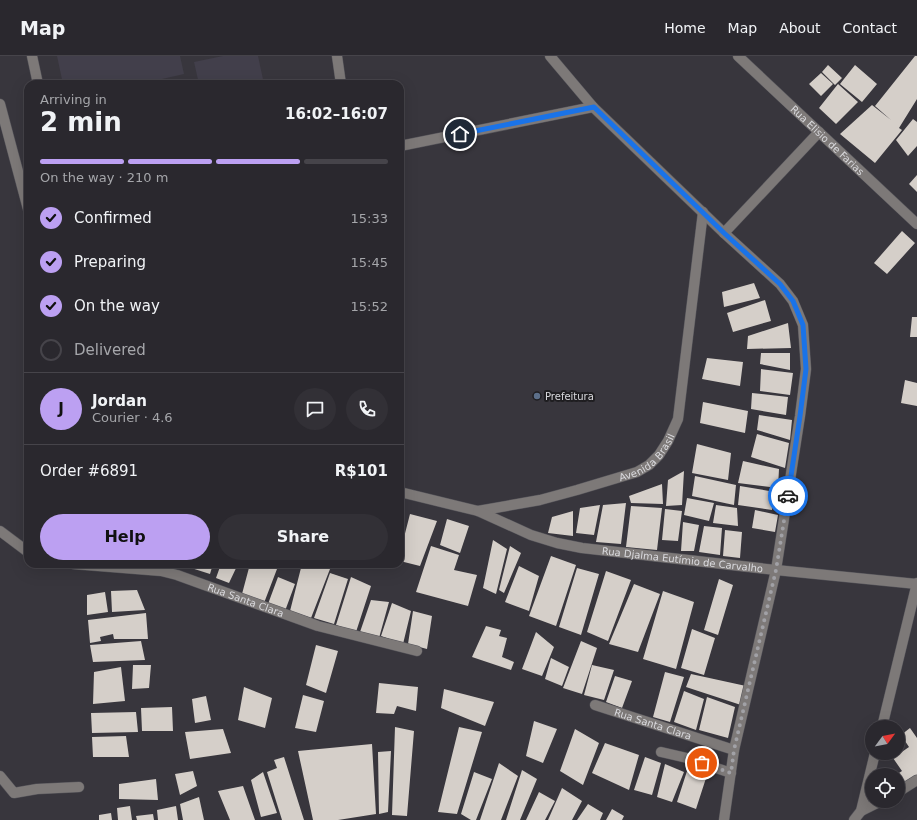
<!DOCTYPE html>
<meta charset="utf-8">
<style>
body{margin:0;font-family:"DejaVu Sans",sans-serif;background:#323036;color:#f1f3f6;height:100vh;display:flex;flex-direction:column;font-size:15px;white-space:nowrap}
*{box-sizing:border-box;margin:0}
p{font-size:13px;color:#a5a6aa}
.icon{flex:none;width:22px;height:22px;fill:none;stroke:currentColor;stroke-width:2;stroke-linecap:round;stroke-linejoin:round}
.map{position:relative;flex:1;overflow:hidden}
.drawer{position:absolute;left:24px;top:24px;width:380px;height:488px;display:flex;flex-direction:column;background:#2a282e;border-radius:12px;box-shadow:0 4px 16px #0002,0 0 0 1px #46444a}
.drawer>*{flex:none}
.needle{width:26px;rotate:58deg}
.tools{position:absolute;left:865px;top:664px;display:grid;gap:8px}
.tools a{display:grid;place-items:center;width:40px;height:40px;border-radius:50%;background:#2a282e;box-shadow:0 4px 16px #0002,0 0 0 1px #46444a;font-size:20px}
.pin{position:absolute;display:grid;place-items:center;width:34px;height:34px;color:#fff;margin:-17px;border:2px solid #fff;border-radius:50%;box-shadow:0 1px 4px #0007}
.courier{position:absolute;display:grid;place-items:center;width:40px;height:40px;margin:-20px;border:3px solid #1a73e8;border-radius:50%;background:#fff;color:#222;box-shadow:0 1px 5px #0007}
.overview em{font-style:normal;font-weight:700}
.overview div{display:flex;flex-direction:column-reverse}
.overview{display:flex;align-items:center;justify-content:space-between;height:68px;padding:0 16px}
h1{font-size:26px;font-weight:700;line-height:30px}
.bar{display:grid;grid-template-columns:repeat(4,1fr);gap:6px 4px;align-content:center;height:48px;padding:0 16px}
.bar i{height:5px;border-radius:3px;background:#46444a}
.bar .selected{background:#bca0f2}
.bar p{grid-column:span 4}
.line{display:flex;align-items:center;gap:10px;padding:0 16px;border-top:1px solid #46444a}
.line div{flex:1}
.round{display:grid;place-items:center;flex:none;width:42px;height:42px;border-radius:21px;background:#323036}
ol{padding:0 16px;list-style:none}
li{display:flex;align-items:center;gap:12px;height:44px}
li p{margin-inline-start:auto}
li .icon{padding:4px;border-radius:50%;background:#bca0f2;color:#111;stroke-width:4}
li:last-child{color:#a5a6aa}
li i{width:22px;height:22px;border:2px solid #46444a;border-radius:50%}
.cta{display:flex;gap:8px;margin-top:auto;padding:8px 16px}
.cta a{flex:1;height:46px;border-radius:24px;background:#bca0f2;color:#111;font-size:16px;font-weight:700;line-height:46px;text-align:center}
.cta a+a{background:#323036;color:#f1f3f6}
header{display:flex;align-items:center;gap:24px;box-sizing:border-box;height:56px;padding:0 20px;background:#2a282e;border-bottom:1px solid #46444a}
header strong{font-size:19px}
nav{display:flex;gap:22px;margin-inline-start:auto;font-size:14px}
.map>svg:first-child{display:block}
.built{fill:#423f4b}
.building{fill:#d5cfc9}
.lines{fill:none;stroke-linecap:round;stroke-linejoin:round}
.minor-casing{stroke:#55545a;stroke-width:11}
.minor{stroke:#7d7978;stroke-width:10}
.done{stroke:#a1a1a6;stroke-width:4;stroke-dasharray:0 7.2}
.route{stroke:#1a73e8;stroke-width:5}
.service-dot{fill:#5c6f8a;stroke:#1f1e21;stroke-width:1.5}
.labels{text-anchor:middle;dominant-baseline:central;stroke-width:4;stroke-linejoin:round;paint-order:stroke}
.street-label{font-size:10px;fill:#dadade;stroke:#1f1e21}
.poi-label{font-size:10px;fill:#dadade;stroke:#1f1e21;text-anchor:start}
</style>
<header>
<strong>Map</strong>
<nav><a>Home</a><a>Map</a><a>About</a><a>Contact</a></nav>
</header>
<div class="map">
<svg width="917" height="764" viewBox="0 0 917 764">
<rect width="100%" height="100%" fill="#38363d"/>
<path class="built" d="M57,0H180L184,18L140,28H63Z
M223,0H258L264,28H199L194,6Z"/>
<path class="building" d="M915,0H917V43L899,72L902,74L875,107L840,78L872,49L891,64L875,50Z
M828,9L842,22L835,29L822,16Z
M855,9L877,28L862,46L840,28Z
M821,17L833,28L821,40L809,28Z
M838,28L858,46L836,68L819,52Z
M913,63L917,66V90L908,100L896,84Z
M917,119V136L909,128Z
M902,175L915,187L887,218L874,207Z
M754,227L760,242L724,251L722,236Z
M765,244L771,265L733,276L727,257Z
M912,261H917V281H910Z
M788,267L791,292L747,293L748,280Z
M761,297H790V314L760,308Z
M707,302L743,306L740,330L702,323Z
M761,313L793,317L790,339L760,335Z
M905,324L917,327V350L901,347Z
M752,337L788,341L786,359L751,353Z
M703,346L748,355L745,377L700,367Z
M759,359L792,364L790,384L757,374Z
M757,378L789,387L785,412L751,401Z
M697,388L731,397L728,424L692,417Z
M743,405L779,413L778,432L738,427Z
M684,415L682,449L666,450L668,424Z
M695,420L736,429L734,449L692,440Z
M662,428L663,448L631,447L629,440Z
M740,430L775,436L772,454L738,449Z
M687,442L714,447L709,465L684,459Z
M626,447L621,488L596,486L603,449Z
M600,449L594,479L576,477L580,452Z
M716,449L737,452L738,470L713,467Z
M631,450L662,452L657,494L626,491Z
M665,453L682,455L678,485L662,484Z
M755,454L778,459L775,476L752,472Z
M573,455V480L548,477L552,461Z
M400,458L404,459L401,470L403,471L400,480Z
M410,458L437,465L420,510L400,505V497Z
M447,463L469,470L460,497L440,489Z
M683,466L699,469L694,495H681Z
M704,470L722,472L720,499L699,496Z
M725,474L742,476L740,502L723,500Z
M493,484L507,493L496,538L483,532Z
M431,490L459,499L454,514L477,519L468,550L416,536Z
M510,490L521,497L504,537L499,534Z
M551,500L576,509L556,570L529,560Z
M186,508H213L210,518L185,510Z
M221,508H238L229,527L216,522Z
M250,508H257L277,513L264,547L242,538Z
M302,508H317L330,513L311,562L290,555Z
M519,510L539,520L529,555L505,546Z
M577,512L599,518L581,579L559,571Z
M606,515L631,524L608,585L587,576Z
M330,517L348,523L334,568L314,562Z
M278,521L295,528L285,555L268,548Z
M351,521L371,530L356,576L336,569Z
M719,523L733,529L718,579L704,574Z
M634,528L660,538L638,596L609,588Z
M137,534L145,554L112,556L111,535Z
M663,535L694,546L676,613L643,603Z
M105,536L108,556L87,559V539Z
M371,544L389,546L379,582L360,576Z
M392,547L411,555L403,588L381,580Z
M413,555L432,560L427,593L408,588Z
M146,557L148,583H114L113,578L100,581L101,585L90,587L88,564Z
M486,570L501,574L499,580L507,582L502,601L514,606L511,614L472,601Z
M692,573L715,582L704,619L681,612Z
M536,576L554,591L542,620L522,613Z
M141,585L145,604L93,606L90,589Z
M581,585L597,592L582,638L563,632Z
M316,589L338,595L326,637L306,629Z
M551,602L569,611L562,630L545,623Z
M133,609H151L149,632L132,633Z
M592,609L614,614L604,644L584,639Z
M121,611L125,645L93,648L94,616Z
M665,616L684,621L670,666L653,661Z
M691,618L746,630L741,649L686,631Z
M615,620L632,625L622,652L606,646Z
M379,627L418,631L416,655L397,650L394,658L376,657Z
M244,631L272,642L265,672L238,664Z
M444,633L494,646L485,670L441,652Z
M684,635L704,643L696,674L674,666Z
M303,639L324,645L316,676L295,672Z
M206,640L211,664L195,667L192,643Z
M707,641L735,651L728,682L699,674Z
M172,651L173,675H142L141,652Z
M136,656L138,676L92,677L91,657Z
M534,665L557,673L543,707L526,700Z
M395,671L414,675L407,760L392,759Z
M459,671L482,676L457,758L438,756Z
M910,672L917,682V723L898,732V719H896L902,715L893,702L909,691L901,679Z
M223,673L231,697L190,703L185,676Z
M575,673L599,687L583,729L560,715Z
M126,680L129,701H93L92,681Z
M605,687L639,699L629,734L592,717Z
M372,688L376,758L338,764H313L298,695Z
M391,695L388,756L379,758L378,696Z
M284,701L304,764H282L267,716L277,712L274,704Z
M645,701L661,707L652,739L634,734Z
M499,707L518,720L501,764H480Z
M665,708L684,716L672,746L657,741Z
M688,712L707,719L696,753L677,746Z
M522,714L537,723L520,764H506Z
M193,715L197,730L180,739L175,718Z
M263,716L277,757L261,761L251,724Z
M474,716L492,723L476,764H471L461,758Z
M156,723L158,744L119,743V728Z
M243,730L255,764H230L218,735Z
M562,732L582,745L572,764H548Z
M539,736L555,745L545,764H526Z
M199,741L204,764H183L180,748Z
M588,748L603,757L600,764H577Z
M130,750L132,764H118L117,752Z
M176,750L178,764H158L157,754Z
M612,753L624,760L622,764H606Z
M111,757L112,764H99V759Z
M153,758L154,764H137L136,760Z"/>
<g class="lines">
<g class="minor-casing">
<g id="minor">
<path d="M32,0L38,28"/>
<path d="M337,0L341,28"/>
<path d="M550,0L593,51L724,177L780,228L793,245L803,269L806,313L800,360L776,514L734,694L724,764"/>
<path id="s1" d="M738,0L917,168"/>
<path d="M0,48L28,153"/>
<path d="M400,90L593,51"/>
<path d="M724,177L819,76"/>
<path id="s2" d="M400,436L478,455L540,444L577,434L637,416L649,409L659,399L668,385L678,363L703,156"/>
<path id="s3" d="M478,455L531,479L557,487L582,492L776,514L917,528"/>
<path d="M0,475L28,496"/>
<path id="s4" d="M73,508L161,515L177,519L318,570L417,595"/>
<path id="s5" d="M595,649L734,694"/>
<path d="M882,671L917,527"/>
<path d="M661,696L687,702L731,717"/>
<path d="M0,720L14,737L37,733L79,731"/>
<path d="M898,736L917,724"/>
<path d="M861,755L881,745"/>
<path d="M854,764L861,755L875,697"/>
</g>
</g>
<use href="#minor" class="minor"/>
</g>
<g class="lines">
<path class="done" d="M702,707L731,717L734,694L776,514L788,440"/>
<path class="route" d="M460,78L594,51L724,177L780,228L793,245L803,269L806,313L800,360L788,440"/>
</g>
<circle class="service-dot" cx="537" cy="340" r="4"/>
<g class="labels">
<g class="street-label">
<text stroke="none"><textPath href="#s1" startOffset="123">Rua Elisio de Farias</textPath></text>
<text stroke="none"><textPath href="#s2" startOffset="261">Avenida Brasil</textPath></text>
<text stroke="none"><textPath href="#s3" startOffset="212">Rua Djalma Eutímio de Carvalho</textPath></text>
<text stroke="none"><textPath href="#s4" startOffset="178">Rua Santa Clara</textPath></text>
<text stroke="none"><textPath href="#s5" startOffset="61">Rua Santa Clara</textPath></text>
</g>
<g class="poi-label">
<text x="545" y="340">Prefeitura</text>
</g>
</g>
</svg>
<div class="tools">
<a><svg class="needle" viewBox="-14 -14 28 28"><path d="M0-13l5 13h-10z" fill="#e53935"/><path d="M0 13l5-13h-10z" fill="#a5a6aa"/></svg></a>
<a><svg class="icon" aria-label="locate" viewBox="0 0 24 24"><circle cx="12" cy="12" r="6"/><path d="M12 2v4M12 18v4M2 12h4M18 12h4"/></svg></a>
</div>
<div class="pin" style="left:702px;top:707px;background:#ea580c"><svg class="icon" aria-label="bag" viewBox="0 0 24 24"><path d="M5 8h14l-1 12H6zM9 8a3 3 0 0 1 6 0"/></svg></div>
<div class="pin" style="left:460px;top:78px;background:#1f2937"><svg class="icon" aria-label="home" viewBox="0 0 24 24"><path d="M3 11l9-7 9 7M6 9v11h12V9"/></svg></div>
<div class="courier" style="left:788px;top:440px"><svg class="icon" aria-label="car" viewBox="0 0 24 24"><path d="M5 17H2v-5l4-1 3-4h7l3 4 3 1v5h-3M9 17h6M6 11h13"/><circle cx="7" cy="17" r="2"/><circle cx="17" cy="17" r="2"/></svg></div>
<section class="drawer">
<div class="overview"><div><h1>2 min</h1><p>Arriving in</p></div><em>16:02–16:07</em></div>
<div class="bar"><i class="selected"></i><i class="selected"></i><i class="selected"></i><i></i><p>On the way · 210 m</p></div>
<ol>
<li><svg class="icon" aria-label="check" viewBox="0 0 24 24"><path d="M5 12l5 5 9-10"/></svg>Confirmed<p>15:33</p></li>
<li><svg class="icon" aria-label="check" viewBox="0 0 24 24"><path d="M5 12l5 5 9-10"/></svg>Preparing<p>15:45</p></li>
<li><svg class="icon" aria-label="check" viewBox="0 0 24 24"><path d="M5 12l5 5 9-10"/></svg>On the way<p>15:52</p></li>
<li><i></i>Delivered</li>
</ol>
<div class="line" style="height:72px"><b class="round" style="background:#bca0f2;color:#111">J</b><div><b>Jordan</b><p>Courier · 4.6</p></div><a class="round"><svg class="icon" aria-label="chat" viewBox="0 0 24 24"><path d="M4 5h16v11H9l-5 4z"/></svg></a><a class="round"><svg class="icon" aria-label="phone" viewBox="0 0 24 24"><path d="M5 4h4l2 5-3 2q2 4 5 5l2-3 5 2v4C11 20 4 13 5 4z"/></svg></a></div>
<div class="line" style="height:52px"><div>Order #6891</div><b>R$101</b></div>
<div class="cta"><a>Help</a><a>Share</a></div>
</section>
</div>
